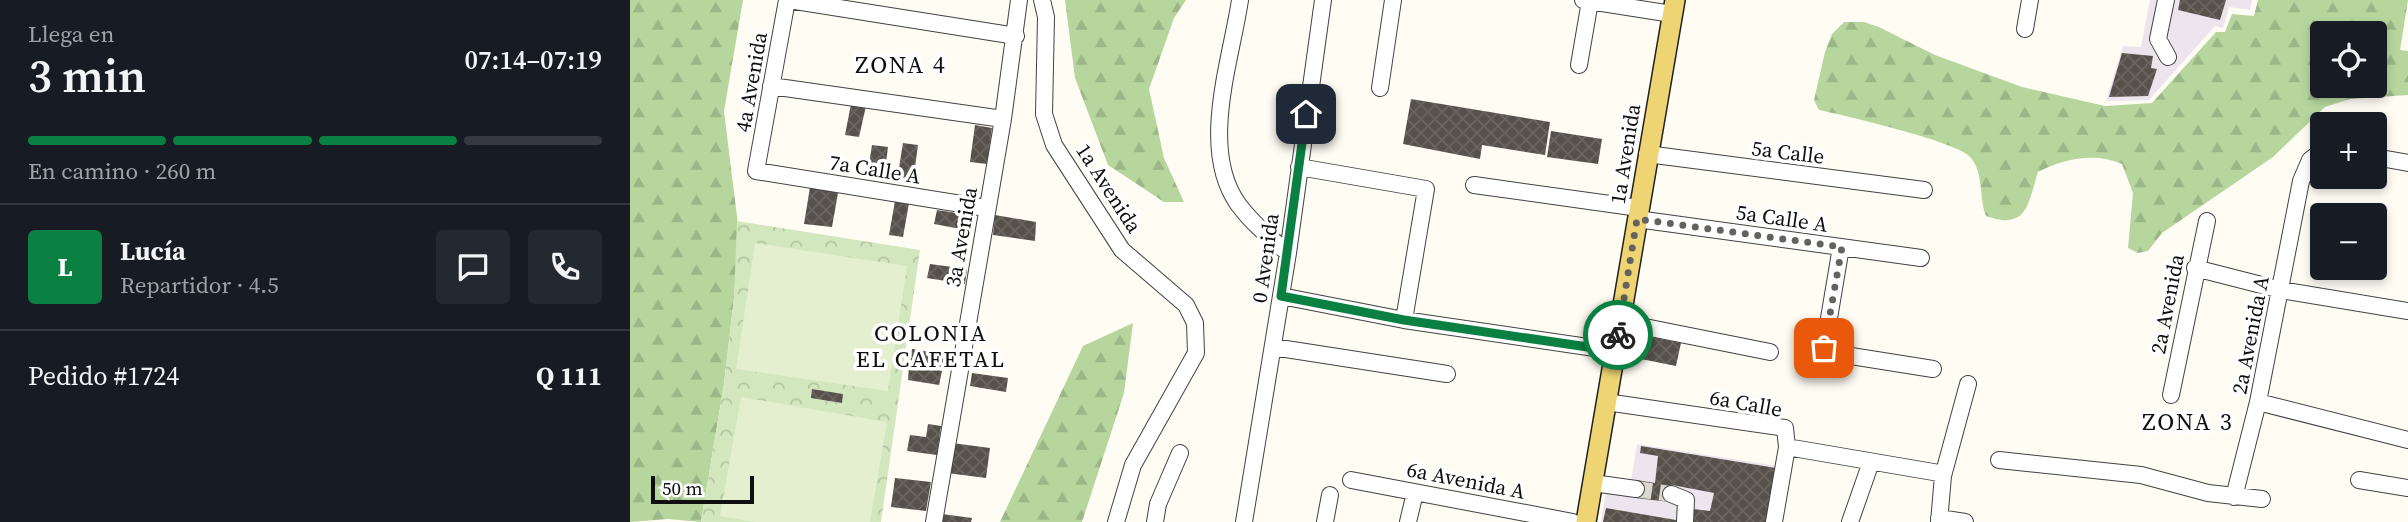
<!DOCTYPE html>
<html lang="es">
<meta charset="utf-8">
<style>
body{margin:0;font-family:"Source Serif 4",serif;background:#242831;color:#f1f3f6;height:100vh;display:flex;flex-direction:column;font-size:26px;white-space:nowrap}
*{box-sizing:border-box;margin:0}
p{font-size:23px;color:#9ea1a6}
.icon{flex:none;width:38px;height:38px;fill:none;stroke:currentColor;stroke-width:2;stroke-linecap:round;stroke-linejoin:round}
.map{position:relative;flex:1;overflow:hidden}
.drawer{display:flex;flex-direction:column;background:#171b24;width:630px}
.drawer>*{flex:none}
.controls{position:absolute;left:1680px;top:21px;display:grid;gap:14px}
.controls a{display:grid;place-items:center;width:77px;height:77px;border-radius:7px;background:#171b24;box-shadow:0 4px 10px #0003;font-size:35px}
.scale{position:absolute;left:21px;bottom:18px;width:103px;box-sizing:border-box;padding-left:7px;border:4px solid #0f0f0f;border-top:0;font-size:19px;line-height:24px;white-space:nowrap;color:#0f0f0f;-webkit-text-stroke:5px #fff;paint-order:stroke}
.pin{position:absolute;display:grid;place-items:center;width:60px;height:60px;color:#fff;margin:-30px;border-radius:14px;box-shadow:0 4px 10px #0006}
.courier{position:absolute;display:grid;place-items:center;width:70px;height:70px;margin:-35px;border:5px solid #0b8043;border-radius:50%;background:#fff;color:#222;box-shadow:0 2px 9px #0007}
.summary em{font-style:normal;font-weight:600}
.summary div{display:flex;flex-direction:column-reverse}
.summary{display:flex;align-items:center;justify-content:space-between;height:119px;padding:0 28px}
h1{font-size:46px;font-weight:600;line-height:52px}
.bar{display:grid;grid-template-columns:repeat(4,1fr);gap:10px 7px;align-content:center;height:84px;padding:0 28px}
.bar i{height:9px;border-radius:5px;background:#363941}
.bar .on{background:#0b8043}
.bar p{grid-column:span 4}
.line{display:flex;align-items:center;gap:18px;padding:0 28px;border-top:2px solid #363941}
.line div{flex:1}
.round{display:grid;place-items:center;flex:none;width:74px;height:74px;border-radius:7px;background:#242831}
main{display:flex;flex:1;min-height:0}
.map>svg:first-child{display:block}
.industrial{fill:#ece5ed}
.forest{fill:url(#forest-firs);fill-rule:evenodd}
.park{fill:url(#park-crowns)}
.pitch{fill:#e3efcf}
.building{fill:url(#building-cross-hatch)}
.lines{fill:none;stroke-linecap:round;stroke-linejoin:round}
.minor-tunnel{stroke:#dad8d1;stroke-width:16;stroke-dasharray:16 8;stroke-linecap:butt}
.minor-casing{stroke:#424242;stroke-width:18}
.major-casing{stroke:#202020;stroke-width:22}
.minor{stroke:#fff;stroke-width:16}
.major{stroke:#eed472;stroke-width:19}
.done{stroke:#63625f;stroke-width:7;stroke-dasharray:0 12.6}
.route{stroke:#0b8043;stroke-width:9}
.labels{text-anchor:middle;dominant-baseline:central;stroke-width:7;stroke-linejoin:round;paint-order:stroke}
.street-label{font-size:21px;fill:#0f0f0f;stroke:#fff}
.neighbourhood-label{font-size:23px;letter-spacing:2px;fill:#0f0f0f;stroke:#fff}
.quarter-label{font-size:24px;letter-spacing:2px;fill:#0f0f0f;stroke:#fff}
</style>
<main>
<section class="drawer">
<div class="summary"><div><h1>3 min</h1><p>Llega en</p></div><em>07:14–07:19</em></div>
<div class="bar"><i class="on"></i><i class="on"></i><i class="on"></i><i></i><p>En camino · 260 m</p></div>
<div class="line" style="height:126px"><b class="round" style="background:#0b8043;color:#fff">L</b><div><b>Lucía</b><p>Repartidor · 4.5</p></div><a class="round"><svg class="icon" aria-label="chat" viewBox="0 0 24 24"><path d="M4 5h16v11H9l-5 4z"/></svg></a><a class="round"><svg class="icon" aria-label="phone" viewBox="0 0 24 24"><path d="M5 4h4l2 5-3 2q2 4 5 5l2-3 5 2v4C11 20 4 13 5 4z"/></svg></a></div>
<div class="line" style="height:91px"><div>Pedido #1724</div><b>Q 111</b></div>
</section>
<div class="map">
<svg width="1778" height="522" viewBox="0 0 1778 522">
<defs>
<pattern id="forest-firs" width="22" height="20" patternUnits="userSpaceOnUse" patternTransform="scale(1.75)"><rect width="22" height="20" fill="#b6d69e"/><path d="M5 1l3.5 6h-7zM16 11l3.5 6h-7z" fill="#9bb687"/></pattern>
<pattern id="park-crowns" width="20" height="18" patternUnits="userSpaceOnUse" patternTransform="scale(1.75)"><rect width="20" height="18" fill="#d2e7be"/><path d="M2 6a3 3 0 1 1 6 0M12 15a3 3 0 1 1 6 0" fill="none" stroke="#b3c5a2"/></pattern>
<pattern id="building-cross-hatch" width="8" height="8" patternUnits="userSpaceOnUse" patternTransform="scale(1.75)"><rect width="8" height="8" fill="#57514c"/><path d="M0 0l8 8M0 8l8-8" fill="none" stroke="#6a6561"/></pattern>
</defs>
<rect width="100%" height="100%" fill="#fefcf3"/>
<path class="industrial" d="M1520,0H1622L1620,10L1599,7L1593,28L1585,26L1519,100L1476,101L1493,46L1511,47Z
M1007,444L1147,466L1138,522H971L976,491L999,494Z"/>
<path class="forest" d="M0,0H113L94,111L109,233L104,298L94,384L71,522L38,519L0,522Z
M435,0H556L544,18L519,89L534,158L554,202H534L478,165L445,78Z
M1628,0H1778L1770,50L1778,51V95L1720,99L1695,107L1643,157L1532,233L1518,251L1508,253L1498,248L1503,193L1492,164C1465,152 1433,159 1408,172C1398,203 1398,231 1356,216C1349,199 1354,168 1338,155C1319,140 1217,116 1189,110L1184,100L1195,52L1202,34L1214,22H1234L1249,27L1305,55L1392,87L1475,106L1522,103L1586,32H1595L1602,14L1624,16ZM1745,33V86H1692V33Z
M503,323L494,393L452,522H370L453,346Z"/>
<path class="park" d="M107,221L290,250L251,522H71L94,384L104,298Z"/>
<path class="pitch" d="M125,243L277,266L258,391L106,369Z
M111,397L257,422L240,522H124L90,516Z"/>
<path class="building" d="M1550,0H1596L1590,20L1548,10Z
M1492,53L1523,56L1521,68L1527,69L1518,96L1479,97Z
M781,99L920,122L915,155L852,145L850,159L773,144Z
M221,104L236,106L229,137L215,135Z
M345,125L362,128L357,164L340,162Z
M921,131L972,139L968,164L917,157Z
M273,143L288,145L283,182L267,180Z
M242,145L258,147L254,179L237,177Z
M180,187L208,193L202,227L174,224Z
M265,201L279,203L273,237L259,235Z
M307,210L339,215L336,230L304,224Z
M365,215L406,222L405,241L363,235Z
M300,264L337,269L335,284L297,278Z
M1015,336L1051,343L1046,366L1011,359Z
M282,349L314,354L312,367L280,363Z
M279,366L312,371L309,385L278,380Z
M342,373L378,378L376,392L340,386Z
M182,389L213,394L212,403L181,398Z
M298,424L311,426L307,455L277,451L280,435L296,437Z
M322,443L360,448L356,478L317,473Z
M1011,446L1146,468L1138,522H1061L1063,509L1080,511L1084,493L1042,485L1040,502L1005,498L1007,480L1025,483L1028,456L1010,453Z
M265,478L301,482L296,511L261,507Z
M976,508L1046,520V522H973Z
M312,514L342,518L341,522H311Z"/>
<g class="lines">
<path class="minor-tunnel" d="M1006,489L1041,494"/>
<g class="minor-casing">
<path id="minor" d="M157,0L126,171L356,208
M159,0L386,36
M412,0L416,17L414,114L424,145L492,250L556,305L565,323L566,353L503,465L486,522
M610,0C601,61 569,149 608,204C622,223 640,238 658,253
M953,0L1042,14
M1536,0L1528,39L1538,57
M1395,29L1400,0
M949,65L960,1
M141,86L373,119
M750,88L763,0
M1017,154L1294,190
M1745,157L1778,163
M669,167L796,189L774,320
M844,185L1009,208
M1007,219L1291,258
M1211,247L1194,348L1196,352L1303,369
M1565,268L1651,290L1778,311
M651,296L774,320L985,351
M990,322L1140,352
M643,347L817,374
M1541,395L1577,221
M976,402L1155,428L1157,447L1144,522
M1628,402L1778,440
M1157,447L1309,473L1313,476
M1369,460L1511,475L1578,493L1632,499
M721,480L943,522
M1729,480L1778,488
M963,483L1006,489
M1041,494L1056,500L1055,522
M1604,497L1628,402L1671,181L1680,160L1692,151
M1309,518L1335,522
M304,522L373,119L389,0
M525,522L528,504L550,453
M614,522L658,253L693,0
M695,522L700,495
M778,522L783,501
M1220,522L1241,462
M1309,522L1313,476L1338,384"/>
</g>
<g class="major-casing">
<path id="major" d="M956,522L1045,0"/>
</g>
<use href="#minor" class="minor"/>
<use href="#major" class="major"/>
</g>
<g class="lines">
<path class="done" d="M988,335L1007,219L1212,247L1194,348"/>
<path class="route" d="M676,114L651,296L774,320L985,351L988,335"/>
</g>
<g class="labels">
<g class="street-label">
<text transform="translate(121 82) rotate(-80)">4a Avenida</text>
<text transform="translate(1158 152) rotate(7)">5a Calle</text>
<text transform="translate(995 154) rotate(-81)">1a Avenida</text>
<text transform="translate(245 169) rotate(9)">7a Calle A</text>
<text transform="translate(479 188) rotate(57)">1a Avenida</text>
<text transform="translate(1152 218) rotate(8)">5a Calle A</text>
<text transform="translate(331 237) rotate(-80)">3a Avenida</text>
<text transform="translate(635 258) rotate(-82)">0 Avenida</text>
<text transform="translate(1537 304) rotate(-79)">2a Avenida</text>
<text transform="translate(1620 335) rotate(-79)">2a Avenida A</text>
<text transform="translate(1116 403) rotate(10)">6a Calle</text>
<text transform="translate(836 480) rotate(11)">6a Avenida A</text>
</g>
<g class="neighbourhood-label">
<text x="301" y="333">COLONIA<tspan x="301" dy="26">EL CAFETAL</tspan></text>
</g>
<g class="quarter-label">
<text x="271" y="64">ZONA 4</text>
<text x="1558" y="421">ZONA 3</text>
</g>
</g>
</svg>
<div class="controls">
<a><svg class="icon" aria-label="locate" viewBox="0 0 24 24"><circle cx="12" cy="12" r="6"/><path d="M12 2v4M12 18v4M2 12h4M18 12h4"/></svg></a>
<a>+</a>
<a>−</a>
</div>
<div class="scale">50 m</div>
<div class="pin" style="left:1194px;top:348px;background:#ea580c"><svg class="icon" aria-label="bag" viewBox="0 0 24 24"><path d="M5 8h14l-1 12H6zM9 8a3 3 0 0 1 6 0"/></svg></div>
<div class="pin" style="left:676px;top:114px;background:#1f2937"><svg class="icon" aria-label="home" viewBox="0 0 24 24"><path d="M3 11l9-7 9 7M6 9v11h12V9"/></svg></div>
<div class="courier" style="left:988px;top:335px"><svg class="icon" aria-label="bike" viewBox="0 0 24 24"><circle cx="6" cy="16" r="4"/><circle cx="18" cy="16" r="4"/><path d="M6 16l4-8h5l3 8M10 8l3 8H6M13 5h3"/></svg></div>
</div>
</main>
